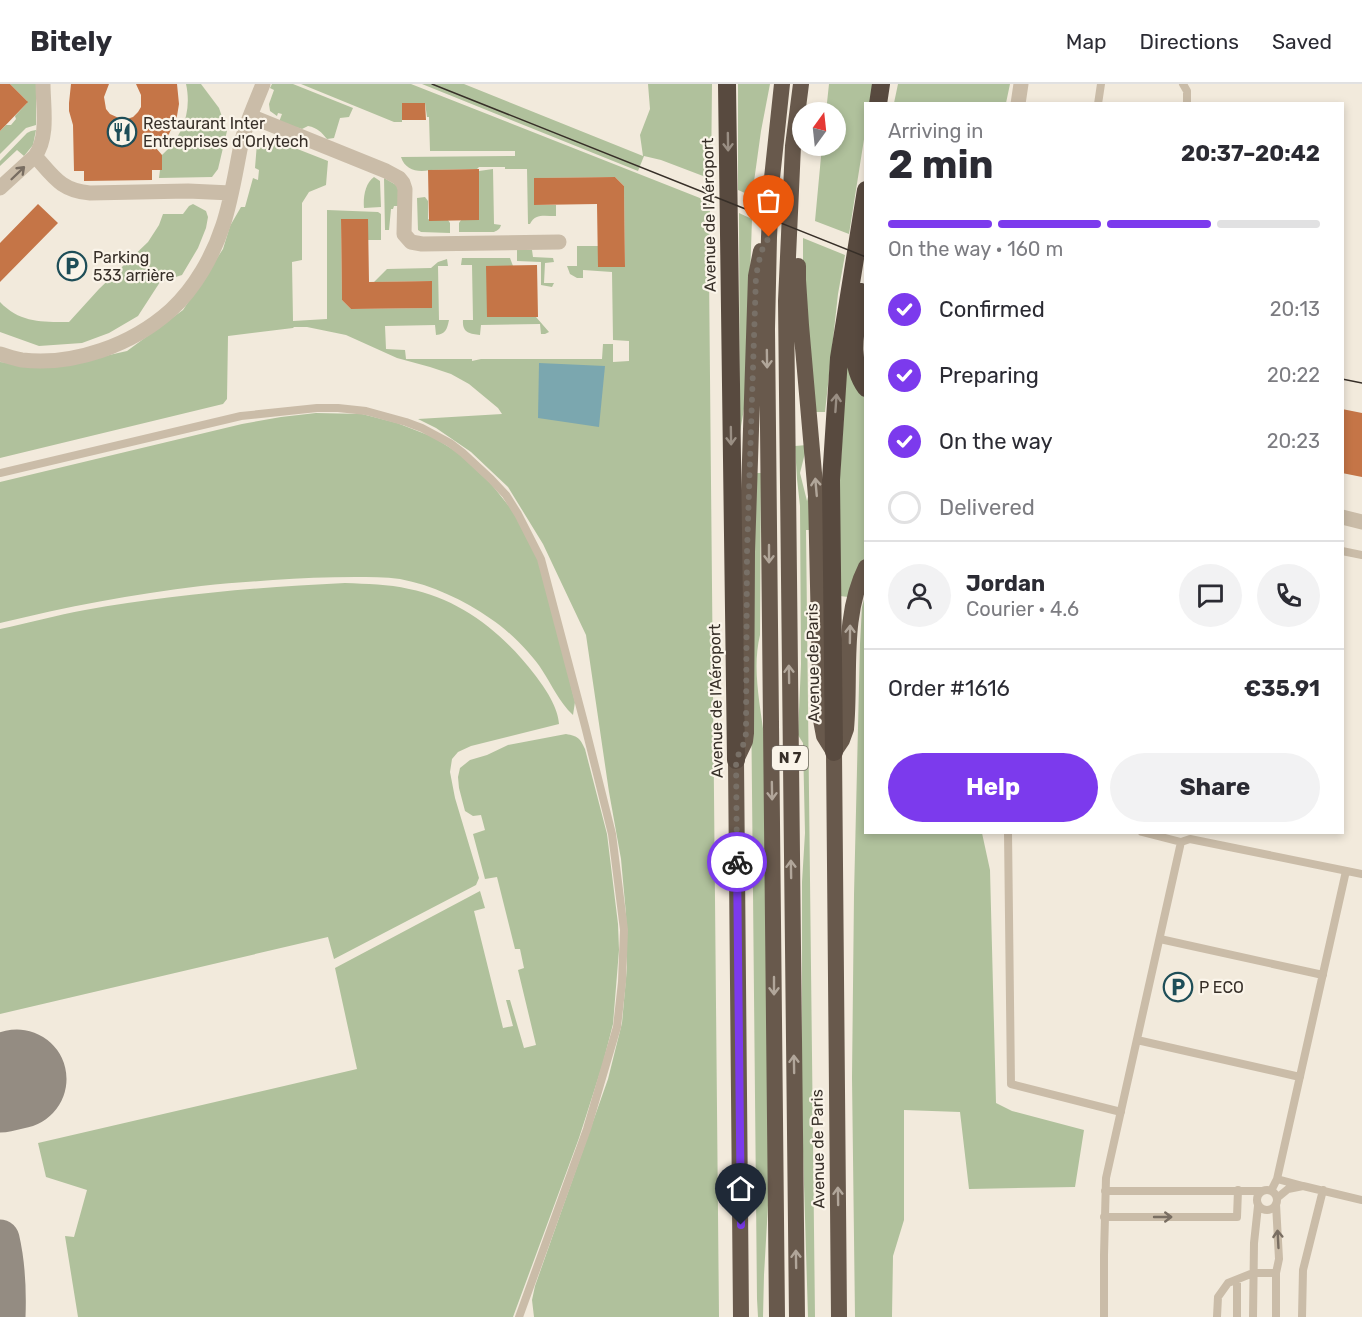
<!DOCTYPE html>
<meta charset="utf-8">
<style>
body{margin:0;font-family:Rubik,sans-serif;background:#f2f2f3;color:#2b2b33;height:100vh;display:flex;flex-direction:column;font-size:22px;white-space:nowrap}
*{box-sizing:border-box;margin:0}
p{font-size:20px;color:#7c7c81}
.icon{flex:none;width:33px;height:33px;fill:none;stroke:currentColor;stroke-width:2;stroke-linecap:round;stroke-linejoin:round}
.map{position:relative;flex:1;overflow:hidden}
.sheet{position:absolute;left:864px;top:18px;width:480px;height:732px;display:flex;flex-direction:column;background:#fff;border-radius:0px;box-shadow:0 3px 9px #0003}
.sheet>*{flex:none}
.needle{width:39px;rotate:15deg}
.buttons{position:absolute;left:792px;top:18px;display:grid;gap:12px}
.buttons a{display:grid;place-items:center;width:54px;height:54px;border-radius:50%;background:#fff;box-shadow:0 3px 9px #0003;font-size:30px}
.pin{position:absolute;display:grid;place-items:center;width:51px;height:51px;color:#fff;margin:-62px -26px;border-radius:50% 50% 50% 0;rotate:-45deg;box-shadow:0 0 6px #0007}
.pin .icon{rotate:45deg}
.courier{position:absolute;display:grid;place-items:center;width:60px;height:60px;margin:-30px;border:4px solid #7c3aed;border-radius:50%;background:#fff;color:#222;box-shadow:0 2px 8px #0007}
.summary em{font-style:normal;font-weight:700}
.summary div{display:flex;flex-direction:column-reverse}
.summary{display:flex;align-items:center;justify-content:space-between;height:102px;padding:0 24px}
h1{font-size:39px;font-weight:700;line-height:45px}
.bar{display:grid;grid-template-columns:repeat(4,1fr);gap:9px 6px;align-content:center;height:72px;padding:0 24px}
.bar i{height:8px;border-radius:4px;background:#e1e1e2}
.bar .current{background:#7c3aed}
.bar p{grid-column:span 4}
.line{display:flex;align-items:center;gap:15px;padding:0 24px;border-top:2px solid #e1e1e2}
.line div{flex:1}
.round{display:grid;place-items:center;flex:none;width:63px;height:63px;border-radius:32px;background:#f2f2f3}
ol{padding:0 24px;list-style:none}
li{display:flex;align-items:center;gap:18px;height:66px}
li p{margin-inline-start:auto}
li .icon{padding:6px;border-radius:50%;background:#7c3aed;color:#fff;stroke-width:4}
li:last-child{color:#7c7c81}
li i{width:33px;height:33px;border:3px solid #e1e1e2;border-radius:50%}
.primary-button{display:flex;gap:12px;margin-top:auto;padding:12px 24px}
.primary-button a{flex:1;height:69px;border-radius:36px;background:#7c3aed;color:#fff;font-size:24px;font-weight:700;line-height:69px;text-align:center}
.primary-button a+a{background:#f2f2f3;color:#2b2b33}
header{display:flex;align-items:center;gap:36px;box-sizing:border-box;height:84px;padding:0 30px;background:#fff;border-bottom:2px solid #e1e1e2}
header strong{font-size:28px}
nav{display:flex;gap:33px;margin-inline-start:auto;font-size:21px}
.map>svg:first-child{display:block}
.green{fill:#b0c19c}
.water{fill:#7ba7af}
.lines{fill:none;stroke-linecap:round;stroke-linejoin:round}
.taxiway{stroke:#948c82;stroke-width:39}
.runway{stroke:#948c82;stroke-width:99}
.building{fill:#c57547}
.service{stroke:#cabca8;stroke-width:8}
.minor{stroke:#cabca8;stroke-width:15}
.trunk{stroke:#68594c;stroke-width:16}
.motorway{stroke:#584a3f;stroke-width:18}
.tram{stroke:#372f28;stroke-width:1.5}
.oneway{stroke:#998e83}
.oneway2{stroke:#796e62}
.oneway3{stroke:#b1a69a}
.done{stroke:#787067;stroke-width:6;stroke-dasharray:0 10.8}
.route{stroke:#7c3aed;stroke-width:8}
.labels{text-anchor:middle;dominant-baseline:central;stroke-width:4.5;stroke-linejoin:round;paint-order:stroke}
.shield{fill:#faf4e9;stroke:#726a62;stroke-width:1.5}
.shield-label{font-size:15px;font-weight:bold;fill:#372f28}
.poi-label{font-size:16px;fill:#372f28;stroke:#faf4e9;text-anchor:start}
.street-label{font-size:16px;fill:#372f28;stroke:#faf4e9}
</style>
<header>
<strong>Bitely</strong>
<nav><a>Map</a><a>Directions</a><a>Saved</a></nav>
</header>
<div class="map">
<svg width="1362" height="1233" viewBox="0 0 1362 1233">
<rect width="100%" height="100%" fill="#f2eadc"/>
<path class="green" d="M10,0H36V41L26,44L0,70V47L6,41H11L16,35L15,32L27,19V17Z
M186,0H201L219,24L227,47L218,85L212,93L159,94L160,86H162V71C183,53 192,27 186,0Z
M272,0H293L353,24L349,33L340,34L334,54L327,55C321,48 318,44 308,42L302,45L279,38L282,30L278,29L277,32L270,27L269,20L274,6L270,4Z
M301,0H411L710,118L709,188L719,1233H534L532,1216L535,1202L608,995L622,939L627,883L626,830L621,775L609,708L586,551L543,460L508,403L471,368L436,344L418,335L502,330L498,324L469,300L451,290L430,283L397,274L346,251L307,243H294L293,244L228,252L227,315L223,320L0,374V278L56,283L127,267L183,226L223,165L230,142L241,123H245L253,94L258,96L259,86L255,84L257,59L258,57H277L328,77L326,101L309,108L302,119V176L292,178L293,237L327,235V126L378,128L381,130V156H368V136L366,135H343L341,137L342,216L351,225L430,224L432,222L430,197L374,198L387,185L431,184L438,178L447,175L448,182H438L439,236H449C447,245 446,250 436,251L435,241L385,242L386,265L405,266L406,275H472V277L481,275H602L603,260H613V278L629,277V257L613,256L612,188L583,186V194H577L570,190L567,182H577V162H598V181L600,183H623L625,181L624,102L615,93L536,94L534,96V119L536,121H556V132C545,132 535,129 530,140H528L527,85H505V83H479L477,85L430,86C418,89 405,86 401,73L515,72V67H430L429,33H427L425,19H402V38H394Z
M422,0H464L643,72L640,51L650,25L648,0H712L711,95L661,76L644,72L638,87Z
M738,0H770L761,47L752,112L738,106Z
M829,0H874L870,19L866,20L865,49L849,150L815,137L822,62H836V28H826Z
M898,0H1010L1006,19H894Z
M36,46L33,61L24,72L17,66L0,82V77L27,49L31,47Z
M493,85L494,140L501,141C500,145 498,146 494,148H459V139L461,136H478L479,134V87Z
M374,93L380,97L381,123L364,124C363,114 365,99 374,93Z
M384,94L398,102V122H394L393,125H391L389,146H385Z
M425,113L428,117V135L430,136H448L450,139V149L421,148L418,146L417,114Z
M193,120L206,127L208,133L206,144L198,164L182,191L160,198L138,232L109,249L82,259L39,262L0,248V218C20,239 42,238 69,238L99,205L148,158L159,141L163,130H183L189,122Z
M739,129L752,135L746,313L740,348Z
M803,154L845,171L838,210L825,328H815L803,195Z
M517,166H532L533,173L553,174L554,178L545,179L544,199H554L552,203L541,201V178L517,177Z
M462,174H510L513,182L487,231L489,233H536L549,248L545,250H541L540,240L481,241L480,251C470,250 462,249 463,236H473L472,181H461Z
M847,275L855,298L865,313L866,472L853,496L848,513L840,512L839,407Z
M316,329L362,330L397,339L433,353L460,370L492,401L516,431L539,474L575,618L573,631C559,618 552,601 542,586C532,570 507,545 491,535C464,516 432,501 400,495C385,493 370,493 355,493C327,493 300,494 273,496C249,498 225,499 201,502C133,510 66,523 0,539V398L242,340L281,333Z
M807,361L800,389L807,417L812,396L815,446H806L815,1233H808L802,1034V798L805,749L803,659L798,651L801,580L800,422L797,395L795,362Z
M755,389H761L760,551C752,584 760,620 764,652L769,1104L764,1191L763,1233H758L757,1215L751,606Z
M345,499C367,500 388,500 409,505C461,515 504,550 535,591C545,604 558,623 559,640L471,662L458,668L452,675L450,688L455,714L479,794L476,801L334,875L328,853L0,930V545C28,539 57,531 85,526C171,511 258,503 345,499Z
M865,512L866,748L982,749L990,786L996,1019L1012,1027L1084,1046L1075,1103L969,1105L960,1028L904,1026V1136L893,1172L892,1233H855L852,994L854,811L860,560L862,523Z
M566,650C578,652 580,654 585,665L607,750L618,840L619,866L613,940L603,979L579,1054L513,1233H78L65,1152L74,1153L87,1106L46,1093L38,1059L357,985L335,884L480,807L485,824L474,827L503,944L513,942L506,916H510L524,964L536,961L518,886L524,884L520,865H515L497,793L485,795L473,750L485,746L481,731L473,732L465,727L459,704L458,693L460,684L470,676L487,671L508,661Z"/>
<path class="water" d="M539,279L605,282L599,343L538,334Z"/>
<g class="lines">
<path class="taxiway" d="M0,1155C6,1181 7,1207 6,1233"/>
<path class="runway" d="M0,999L17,995"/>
</g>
<path class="building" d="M0,0H10L28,18L0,47Z
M71,0H109L104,13L106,25L110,30L121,35H127L133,33L138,28L141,23V11L136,0H177L179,20L177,32L169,50L156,64L162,71V86H152V96L84,97V87H74L73,41L69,27V19Z
M402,19H425L426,36H402Z
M479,85V136L429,137L428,86Z
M615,93L624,102L625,183H598L597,120L534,121V94Z
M38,120L58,139L0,198V159Z
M341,135H368L369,198L432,197V224L351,225L342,216Z
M537,181L538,233H487L486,182Z
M1342,325L1362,329V393L1342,389Z"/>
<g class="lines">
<path class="service" d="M1183,0L1187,7V20
M1098,20L1101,0
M0,389L241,332L317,324H338L366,327L406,338L422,344L450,359L463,369L491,395L506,411L518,430L541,475L585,642L612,750L624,846L622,898L617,943L587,1045L519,1233
M1342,467L1362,471
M1008,748L1011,1000L1121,1028
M1142,748L1181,758L1190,755L1362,790
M1160,855L1323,891
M1137,956L1300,993
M1303,1102L1362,1116
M1257 1116a10 10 0 1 1 20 0a10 10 0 1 1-20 0Z
M1105,1107H1262
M1271,1107L1277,1095L1346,787
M1277,1114L1288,1105L1303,1102L1277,1095
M1276,1120L1279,1175L1276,1189
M1104,1133H1237L1238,1106
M1104,1233V1171L1106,1094L1181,758
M1217,1233L1218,1213L1228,1199L1253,1189H1276V1233
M1237,1233V1196
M1253,1233L1254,1159L1258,1122
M1302,1233L1303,1186L1323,1106"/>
<path class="minor" d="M43,0C43,22 49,53 35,72C53,92 61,107 90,109L188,107L231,109
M1018,20L1021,0
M250,32L386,87L399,94L403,99L405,105L404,150L411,158L422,160L559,158
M0,104L35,72
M0,270C7,272 15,275 22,276C74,282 132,261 171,226C195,204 213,172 223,141C232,114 236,84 242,56C247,37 256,18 263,0
M1342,433L1362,438"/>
<path class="trunk" d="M798,182V196L801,241L816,412L821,636L824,652L834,668L839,1233
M834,668L842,656L846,645C851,591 841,533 866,483
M741,1233L736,676L745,657L746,649L747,468L756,192L761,167
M777,1233L767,245L769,153L772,94L782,0
M797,1233L786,217L793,62L801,0"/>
<path class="motorway" d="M727,0L736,676
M878,20L881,0
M861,208C857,239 846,277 866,304
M834,668L831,396L839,274L866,106"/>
<path class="tram" d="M432,0L866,173
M1342,295L1362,299"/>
</g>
<defs><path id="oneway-shaft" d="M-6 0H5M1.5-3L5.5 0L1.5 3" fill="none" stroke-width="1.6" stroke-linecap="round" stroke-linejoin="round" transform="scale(1.5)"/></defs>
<g class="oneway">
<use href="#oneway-shaft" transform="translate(728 58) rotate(89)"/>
<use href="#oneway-shaft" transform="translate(836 319) rotate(-86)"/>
<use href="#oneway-shaft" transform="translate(731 352) rotate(89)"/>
</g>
<g class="oneway2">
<use href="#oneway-shaft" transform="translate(18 89) rotate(-44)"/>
<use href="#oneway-shaft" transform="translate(1163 1133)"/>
<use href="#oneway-shaft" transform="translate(1278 1155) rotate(-93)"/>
</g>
<g class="oneway3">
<use href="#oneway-shaft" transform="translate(767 275) rotate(89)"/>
<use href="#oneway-shaft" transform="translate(816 403) rotate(-95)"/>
<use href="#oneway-shaft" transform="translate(769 470) rotate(90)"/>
<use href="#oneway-shaft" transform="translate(850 550) rotate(-89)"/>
<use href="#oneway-shaft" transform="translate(789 590) rotate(-91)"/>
<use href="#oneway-shaft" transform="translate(772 707) rotate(89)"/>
<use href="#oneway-shaft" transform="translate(791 785) rotate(-91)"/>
<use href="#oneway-shaft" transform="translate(774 902) rotate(90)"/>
<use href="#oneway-shaft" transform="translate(794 980) rotate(-91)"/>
<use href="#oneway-shaft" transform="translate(838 1112) rotate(-91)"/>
<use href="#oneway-shaft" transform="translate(796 1175) rotate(-91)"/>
</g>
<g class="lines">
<path class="done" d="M737,778L736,676L745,657L746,649L747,468L756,192L761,168L769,153"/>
<path class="route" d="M737,778L741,1141"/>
</g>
<defs>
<g id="restaurant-ring" transform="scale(1.5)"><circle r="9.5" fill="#faf4e9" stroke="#1e4e58" stroke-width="1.5"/><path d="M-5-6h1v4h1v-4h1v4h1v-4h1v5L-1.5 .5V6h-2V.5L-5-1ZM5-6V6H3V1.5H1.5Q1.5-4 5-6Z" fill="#1e4e58"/></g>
<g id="parking-ring" transform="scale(1.5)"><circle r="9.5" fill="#faf4e9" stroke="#1e4e58" stroke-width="1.5"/><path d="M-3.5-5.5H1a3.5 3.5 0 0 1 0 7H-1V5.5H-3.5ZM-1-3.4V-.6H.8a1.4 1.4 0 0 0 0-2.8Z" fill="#1e4e58"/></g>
</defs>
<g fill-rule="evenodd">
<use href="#restaurant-ring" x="122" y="48"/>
<use href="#parking-ring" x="72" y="182"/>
<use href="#parking-ring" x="1178" y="903"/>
</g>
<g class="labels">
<rect class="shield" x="772" y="662" width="36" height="24" rx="4.5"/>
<g class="shield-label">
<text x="790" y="674">N 7</text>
</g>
<g class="poi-label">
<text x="143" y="39">Restaurant Inter<tspan x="143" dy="18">Entreprises d'Orlytech</tspan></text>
<text x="93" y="173">Parking<tspan x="93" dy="18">533 arrière</tspan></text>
<text x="1199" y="903">P ECO</text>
</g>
<g class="street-label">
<text transform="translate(709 131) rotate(-91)">Avenue de l'Aéroport</text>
<text transform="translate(813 579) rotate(-91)">Avenue de Paris</text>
<text transform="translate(716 617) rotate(-91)">Avenue de l'Aéroport</text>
<text transform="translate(818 1065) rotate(-91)">Avenue de Paris</text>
</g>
</g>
</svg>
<div class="buttons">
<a><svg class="needle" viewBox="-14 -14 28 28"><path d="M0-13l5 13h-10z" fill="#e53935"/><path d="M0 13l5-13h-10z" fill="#7c7c81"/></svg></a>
</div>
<div class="pin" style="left:769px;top:153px;background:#ea580c"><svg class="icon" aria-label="bag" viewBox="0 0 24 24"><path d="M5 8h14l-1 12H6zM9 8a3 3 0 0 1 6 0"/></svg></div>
<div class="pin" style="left:741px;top:1141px;background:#1f2937"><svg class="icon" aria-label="home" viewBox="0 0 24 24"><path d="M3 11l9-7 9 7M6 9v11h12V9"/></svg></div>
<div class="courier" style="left:737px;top:778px"><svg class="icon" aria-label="bike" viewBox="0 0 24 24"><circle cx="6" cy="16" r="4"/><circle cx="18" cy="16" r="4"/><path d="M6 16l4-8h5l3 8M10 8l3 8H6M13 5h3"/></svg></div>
<section class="sheet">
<div class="summary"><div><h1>2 min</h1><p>Arriving in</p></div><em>20:37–20:42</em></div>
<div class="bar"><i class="current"></i><i class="current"></i><i class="current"></i><i></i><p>On the way · 160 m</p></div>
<ol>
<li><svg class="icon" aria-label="check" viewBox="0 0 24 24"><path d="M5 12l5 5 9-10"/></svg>Confirmed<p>20:13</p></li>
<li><svg class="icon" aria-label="check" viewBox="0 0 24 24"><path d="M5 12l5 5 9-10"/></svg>Preparing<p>20:22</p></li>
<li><svg class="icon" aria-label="check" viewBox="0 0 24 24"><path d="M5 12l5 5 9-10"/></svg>On the way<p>20:23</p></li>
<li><i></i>Delivered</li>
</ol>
<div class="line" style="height:108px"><a class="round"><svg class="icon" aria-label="person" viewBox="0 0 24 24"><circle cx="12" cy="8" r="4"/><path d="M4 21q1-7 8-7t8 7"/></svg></a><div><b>Jordan</b><p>Courier · 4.6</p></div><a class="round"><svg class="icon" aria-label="chat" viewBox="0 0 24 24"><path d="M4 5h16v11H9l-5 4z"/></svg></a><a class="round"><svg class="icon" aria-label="phone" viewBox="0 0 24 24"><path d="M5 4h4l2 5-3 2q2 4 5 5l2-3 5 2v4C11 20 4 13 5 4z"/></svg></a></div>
<div class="line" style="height:78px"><div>Order #1616</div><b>€35.91</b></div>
<div class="primary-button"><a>Help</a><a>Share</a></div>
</section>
</div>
